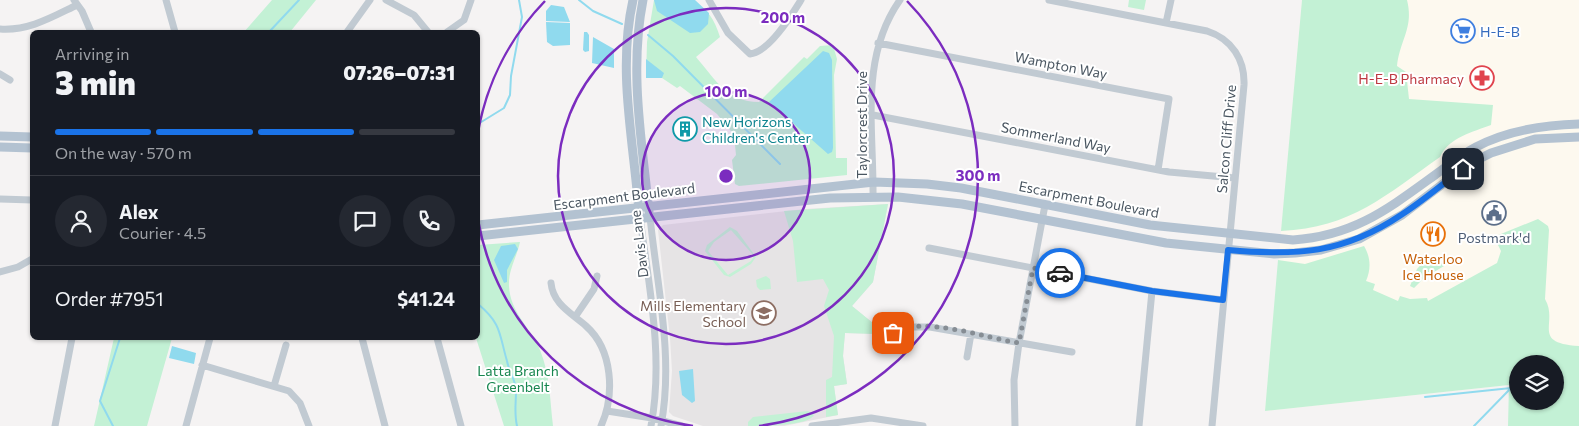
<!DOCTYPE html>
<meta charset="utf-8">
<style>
body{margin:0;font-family:Commissioner,sans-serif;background:#242831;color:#f1f3f6;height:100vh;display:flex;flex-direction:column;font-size:19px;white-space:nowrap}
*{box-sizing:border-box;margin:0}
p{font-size:16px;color:#9ea1a6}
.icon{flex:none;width:28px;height:28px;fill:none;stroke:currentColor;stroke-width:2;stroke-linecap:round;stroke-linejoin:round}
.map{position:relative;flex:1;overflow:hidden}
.sheet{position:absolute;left:30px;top:30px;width:450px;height:310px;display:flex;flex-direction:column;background:#171b24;border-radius:8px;box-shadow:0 1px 4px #0004}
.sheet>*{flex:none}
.buttons{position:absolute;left:1509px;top:355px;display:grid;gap:10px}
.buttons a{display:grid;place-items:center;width:55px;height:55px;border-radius:50%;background:#171b24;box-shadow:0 1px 4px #0004;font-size:25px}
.pin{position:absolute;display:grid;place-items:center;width:42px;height:42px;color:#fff;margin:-21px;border-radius:10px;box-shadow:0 2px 8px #0006}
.courier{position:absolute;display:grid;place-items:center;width:50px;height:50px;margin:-25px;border:4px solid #1a73e8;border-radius:50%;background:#fff;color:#222;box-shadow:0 1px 6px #0007}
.headline em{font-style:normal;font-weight:800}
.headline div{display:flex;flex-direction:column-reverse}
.headline{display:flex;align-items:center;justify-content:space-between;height:85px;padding:0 25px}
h1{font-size:32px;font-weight:800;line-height:38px}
.bar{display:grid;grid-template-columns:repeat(4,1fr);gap:8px 5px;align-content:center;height:60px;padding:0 25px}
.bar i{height:6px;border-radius:4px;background:#363941}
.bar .active{background:#1a73e8}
.bar p{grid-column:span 4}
.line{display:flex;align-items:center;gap:12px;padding:0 25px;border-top:1px solid #363941}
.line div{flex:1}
.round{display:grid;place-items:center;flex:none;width:52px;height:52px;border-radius:26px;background:#242831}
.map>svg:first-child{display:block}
.commercial{fill:#fdf9ef}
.education{fill:#e6e4e5}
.green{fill:#c3f1d5;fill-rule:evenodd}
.water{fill:#90daee}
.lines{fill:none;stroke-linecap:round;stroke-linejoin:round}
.stream{stroke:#90daee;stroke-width:2}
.minor{stroke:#c1cad2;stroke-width:7}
.major{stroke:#b3c2d1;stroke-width:9}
.done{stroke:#868d94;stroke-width:5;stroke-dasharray:0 9}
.route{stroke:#1a73e8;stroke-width:6}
.ring{fill:none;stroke:#7b2cbf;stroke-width:2.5}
.labels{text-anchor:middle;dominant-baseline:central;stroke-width:4;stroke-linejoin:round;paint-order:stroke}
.shop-label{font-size:14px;fill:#366cbe;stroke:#fff;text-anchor:start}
.street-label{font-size:14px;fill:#4a5661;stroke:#fff}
.health-label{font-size:14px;fill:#be3a42;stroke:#fff;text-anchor:end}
.culture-label{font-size:14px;fill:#0d838f;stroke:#fff;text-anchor:start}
.service-label{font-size:14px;fill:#4e5e75;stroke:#fff}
.food-label{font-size:14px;fill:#c56008;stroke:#fff}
.education-label{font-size:14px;fill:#785e54;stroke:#fff;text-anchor:end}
.park-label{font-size:14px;fill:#17864f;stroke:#fff}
.centre{fill:#7b2cbf;stroke:#fff;stroke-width:2.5}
.ring-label{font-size:15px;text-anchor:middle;font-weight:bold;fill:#7b2cbf;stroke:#fff;stroke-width:4;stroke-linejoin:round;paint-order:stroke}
</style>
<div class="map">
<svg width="1579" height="426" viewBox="0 0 1579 426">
<rect width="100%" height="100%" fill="#f5f3f3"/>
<path class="commercial" d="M1302,0H1579V379L1555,364H1518L1517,384L1265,411Z"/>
<path class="education" d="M888,204L873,282L852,306L879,328L876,334L845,333L843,356L847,384L834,386L838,415L784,426H703L673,416L669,412L672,371L670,338L658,230L663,225L805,209Z"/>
<path class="green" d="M272,0H316L290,32H244Z
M654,0C690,0 709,0 720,37L696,57C715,79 727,102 759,102L804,57L807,59L820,46L833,45L837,59L834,75L836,158H847V175L739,186L735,184L732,160L736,155L734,135L717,114L680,86L677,88L662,78H646L647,42Z
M1129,0H1146L1144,10L1128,7Z
M1302,0H1407C1414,28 1400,39 1397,66L1406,72L1409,99L1493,105L1491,125C1473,132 1449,137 1440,157C1386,195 1351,228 1281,231Z
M888,204L873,282L852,306L879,328L876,334L845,333L843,356L847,384L834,386L838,415L826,417V380L832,377L834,336L824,306L829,290L823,279L797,282L793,241L784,211Z
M1538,219L1548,226L1549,230L1545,299C1559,323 1530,343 1579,346V426H1508L1509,385L1265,411L1278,260L1305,264L1364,246C1371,258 1371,269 1366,281L1375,284L1373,290L1398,301L1400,296L1410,299L1427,298L1428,301L1497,263L1501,251L1495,239L1496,236ZM1518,364H1555V401H1518Z
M730,227L737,231L756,257L751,264L730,277L724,275L705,251L707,245ZM731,230L754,256L751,261L728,275L708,251L714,242Z
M520,242C517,257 508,270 509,286C510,312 531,328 540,350C550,374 550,401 553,426H504L476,338L478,245Z
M1429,256L1434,258L1435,256L1444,266L1424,278L1414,288L1410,286L1417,269Z
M766,276L770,279L771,289L760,290L757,287L756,280Z
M114,338H172L147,426H94Z
M808,411L814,415C809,426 761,426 748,426V422L753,417Z"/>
<path class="water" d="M654,0H695L709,13L708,24L700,32L690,33L657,11Z
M551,5L564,7L570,22L546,21V11Z
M546,22L570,23V45L553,46L547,42Z
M587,32L589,35V51L585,52L583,50L584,32Z
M593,37L614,49V68L592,63Z
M823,51L829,53L832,60L833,148L832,152L828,154L769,102Z
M646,59L664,73L662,78H646Z
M515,244L518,249L507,270V282L504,283L494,260L501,246Z
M172,346L196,353L194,364L169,358Z
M693,369L695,401L692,403L682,395L679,371Z"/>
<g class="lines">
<path class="stream" d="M579,0L593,11L622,24
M269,32L299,0
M648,35L673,56L780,164
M478,124L504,108L510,95L511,76L522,17L519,0
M478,304C502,324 499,334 507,361C509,372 516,380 516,391C516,404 514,413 517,426
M1555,388L1558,390
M1425,397L1511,388
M113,426L100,401L120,338
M1474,426L1511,388L1518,387"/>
<path class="minor" d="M74,0L82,11L91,32
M166,0L175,32
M386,0L414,15L428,32
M709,0L728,33L750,54C769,52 791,16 801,0
M1049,0L1207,31C1232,39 1245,60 1244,85L1212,426
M1166,23L1171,0
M0,29C29,31 52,17 77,5
M347,32L370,0
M447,32L464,20L471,0
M878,43L1169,99L1158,170
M0,74L10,80
M873,115L1169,172L1235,178
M873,197C874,129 859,58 900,0
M0,199L32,200
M650,217C657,286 674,357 661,426
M640,218C649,286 664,358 651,426
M929,248L1152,291L1223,300
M0,272L18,267L32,259
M551,283C553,304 571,313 586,326C613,350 615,395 601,426
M575,317L594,289L597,276
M889,335L904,327H930L1072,352
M362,338L385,426
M437,338L461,426
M967,357L971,334
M202,365L289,391L300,403L309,426
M274,386L286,345
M607,411L652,418L682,426
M55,426L72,338
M186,426L210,338
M812,426L871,418L923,426
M1015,426L1014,380L1019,343L1045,205
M1139,426L1152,291"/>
<path class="major" d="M633,0C617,71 634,142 639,213
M643,0C629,71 642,141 649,212
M0,136L32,137
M0,147L32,148
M478,225L874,182L927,184L961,188L1150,225L1293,240C1354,236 1388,209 1435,175C1449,165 1461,155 1476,147C1508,130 1543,125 1579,124
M478,236L830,198L898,197L962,204L1166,243L1274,254L1295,253L1321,250L1359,239L1402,215L1469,164L1491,153L1535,139L1579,137"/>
</g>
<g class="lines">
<path class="done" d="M893,333C923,315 985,338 1019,343L1033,268L1060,273"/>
<path class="route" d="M1060,273L1152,291L1223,300L1228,250C1296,256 1343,254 1401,215C1423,201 1442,184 1463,169"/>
</g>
<circle cx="726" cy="176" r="84" fill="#7b2cbf" fill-opacity=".12"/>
<g class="ring">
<circle cx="726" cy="176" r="84"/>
<circle cx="726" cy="176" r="168"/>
<path d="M693 426A252 252 0 0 1 478 220M478 132A252 252 0 0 1 545 1M907 1A252 252 0 0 1 759 426"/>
</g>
<defs>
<g id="supermarket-ring" transform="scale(1.25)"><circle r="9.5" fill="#fff" stroke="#3f7fe0" stroke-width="1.5"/><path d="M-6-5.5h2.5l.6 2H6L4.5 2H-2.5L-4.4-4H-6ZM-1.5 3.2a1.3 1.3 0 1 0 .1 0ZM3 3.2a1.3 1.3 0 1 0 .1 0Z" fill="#3f7fe0"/></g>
<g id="pharmacy-ring" transform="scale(1.25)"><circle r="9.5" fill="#fff" stroke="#e0444e" stroke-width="1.5"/><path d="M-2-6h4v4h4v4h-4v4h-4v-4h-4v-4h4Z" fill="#e0444e"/></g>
<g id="building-ring" transform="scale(1.25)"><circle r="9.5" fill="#fff" stroke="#0f9aa8" stroke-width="1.5"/><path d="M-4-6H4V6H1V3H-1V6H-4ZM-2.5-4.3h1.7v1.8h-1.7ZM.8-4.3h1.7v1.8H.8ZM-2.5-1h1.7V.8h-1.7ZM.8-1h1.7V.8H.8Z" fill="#0f9aa8"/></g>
<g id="civic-ring" transform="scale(1.25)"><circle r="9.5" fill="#fff" stroke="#5c6f8a" stroke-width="1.5"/><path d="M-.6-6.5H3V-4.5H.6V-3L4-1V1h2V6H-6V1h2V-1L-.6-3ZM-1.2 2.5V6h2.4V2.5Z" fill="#5c6f8a"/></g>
<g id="restaurant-ring" transform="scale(1.25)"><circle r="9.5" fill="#fff" stroke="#e8710a" stroke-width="1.5"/><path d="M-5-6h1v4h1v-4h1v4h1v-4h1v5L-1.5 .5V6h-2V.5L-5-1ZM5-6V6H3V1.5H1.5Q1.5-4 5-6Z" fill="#e8710a"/></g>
<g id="school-ring" transform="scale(1.25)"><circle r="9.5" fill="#fff" stroke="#8d6e63" stroke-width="1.5"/><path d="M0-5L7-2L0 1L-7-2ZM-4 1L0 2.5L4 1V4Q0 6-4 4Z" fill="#8d6e63"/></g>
</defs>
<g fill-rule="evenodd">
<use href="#supermarket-ring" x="1463" y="31"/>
<use href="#pharmacy-ring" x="1482" y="78"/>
<use href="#building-ring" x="685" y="129"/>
<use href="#civic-ring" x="1494" y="213"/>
<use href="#restaurant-ring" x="1433" y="234"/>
<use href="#school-ring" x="764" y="313"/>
</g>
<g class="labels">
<g class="shop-label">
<text x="1480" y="31">H-E-B</text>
</g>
<g class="street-label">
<text transform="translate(1061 65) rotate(11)">Wampton Way</text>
<text transform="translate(861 125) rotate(-90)">Taylorcrest Drive</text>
<text transform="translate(1056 137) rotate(11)">Sommerland Way</text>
<text transform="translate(1226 139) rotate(-85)">Salcon Cliff Drive</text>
<text transform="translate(624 196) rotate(-7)">Escarpment Boulevard</text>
<text transform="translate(1089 199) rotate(11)">Escarpment Boulevard</text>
<text transform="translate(639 244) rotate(-97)">Davis Lane</text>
</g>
<g class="health-label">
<text x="1464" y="78">H-E-B Pharmacy</text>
</g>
<g class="culture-label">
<text x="702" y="121">New Horizons<tspan x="702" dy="16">Children's Center</tspan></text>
</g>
<g class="service-label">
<text x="1494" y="237">Postmark'd</text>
</g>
<g class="food-label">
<text x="1433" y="258">Waterloo<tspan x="1433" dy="16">Ice House</tspan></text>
</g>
<g class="education-label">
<text x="746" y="305">Mills Elementary<tspan x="746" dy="16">School</tspan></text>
</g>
<g class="park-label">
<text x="518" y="370">Latta Branch<tspan x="518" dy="16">Greenbelt</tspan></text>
</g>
</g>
<circle cx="726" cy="176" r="8" class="centre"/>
<g class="ring-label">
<text x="783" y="23">200 m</text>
<text x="726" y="97">100 m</text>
<text x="978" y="181">300 m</text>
</g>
</svg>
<div class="buttons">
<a><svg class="icon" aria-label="layers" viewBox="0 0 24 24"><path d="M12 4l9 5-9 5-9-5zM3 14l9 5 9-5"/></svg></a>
</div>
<div class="pin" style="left:893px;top:333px;background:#ea580c"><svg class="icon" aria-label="bag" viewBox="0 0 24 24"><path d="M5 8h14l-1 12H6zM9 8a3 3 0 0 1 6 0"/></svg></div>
<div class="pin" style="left:1463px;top:169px;background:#1f2937"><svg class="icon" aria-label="home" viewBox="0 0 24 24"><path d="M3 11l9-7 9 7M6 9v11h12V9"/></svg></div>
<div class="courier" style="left:1060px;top:273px"><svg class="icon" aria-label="car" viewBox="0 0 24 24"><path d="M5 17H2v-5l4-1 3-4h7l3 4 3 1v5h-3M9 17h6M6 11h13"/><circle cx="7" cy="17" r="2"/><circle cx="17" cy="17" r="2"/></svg></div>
<section class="sheet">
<div class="headline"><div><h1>3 min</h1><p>Arriving in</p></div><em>07:26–07:31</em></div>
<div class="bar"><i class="active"></i><i class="active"></i><i class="active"></i><i></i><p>On the way · 570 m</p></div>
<div class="line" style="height:90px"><a class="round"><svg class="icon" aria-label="person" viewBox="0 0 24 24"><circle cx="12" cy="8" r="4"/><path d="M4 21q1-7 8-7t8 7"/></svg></a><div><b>Alex</b><p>Courier · 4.5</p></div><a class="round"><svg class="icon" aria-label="chat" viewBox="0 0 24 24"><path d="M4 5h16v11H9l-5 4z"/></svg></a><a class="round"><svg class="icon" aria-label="phone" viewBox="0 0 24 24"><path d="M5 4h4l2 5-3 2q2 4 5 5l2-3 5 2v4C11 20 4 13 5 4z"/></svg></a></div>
<div class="line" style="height:65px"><div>Order #7951</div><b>$41.24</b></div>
</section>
</div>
